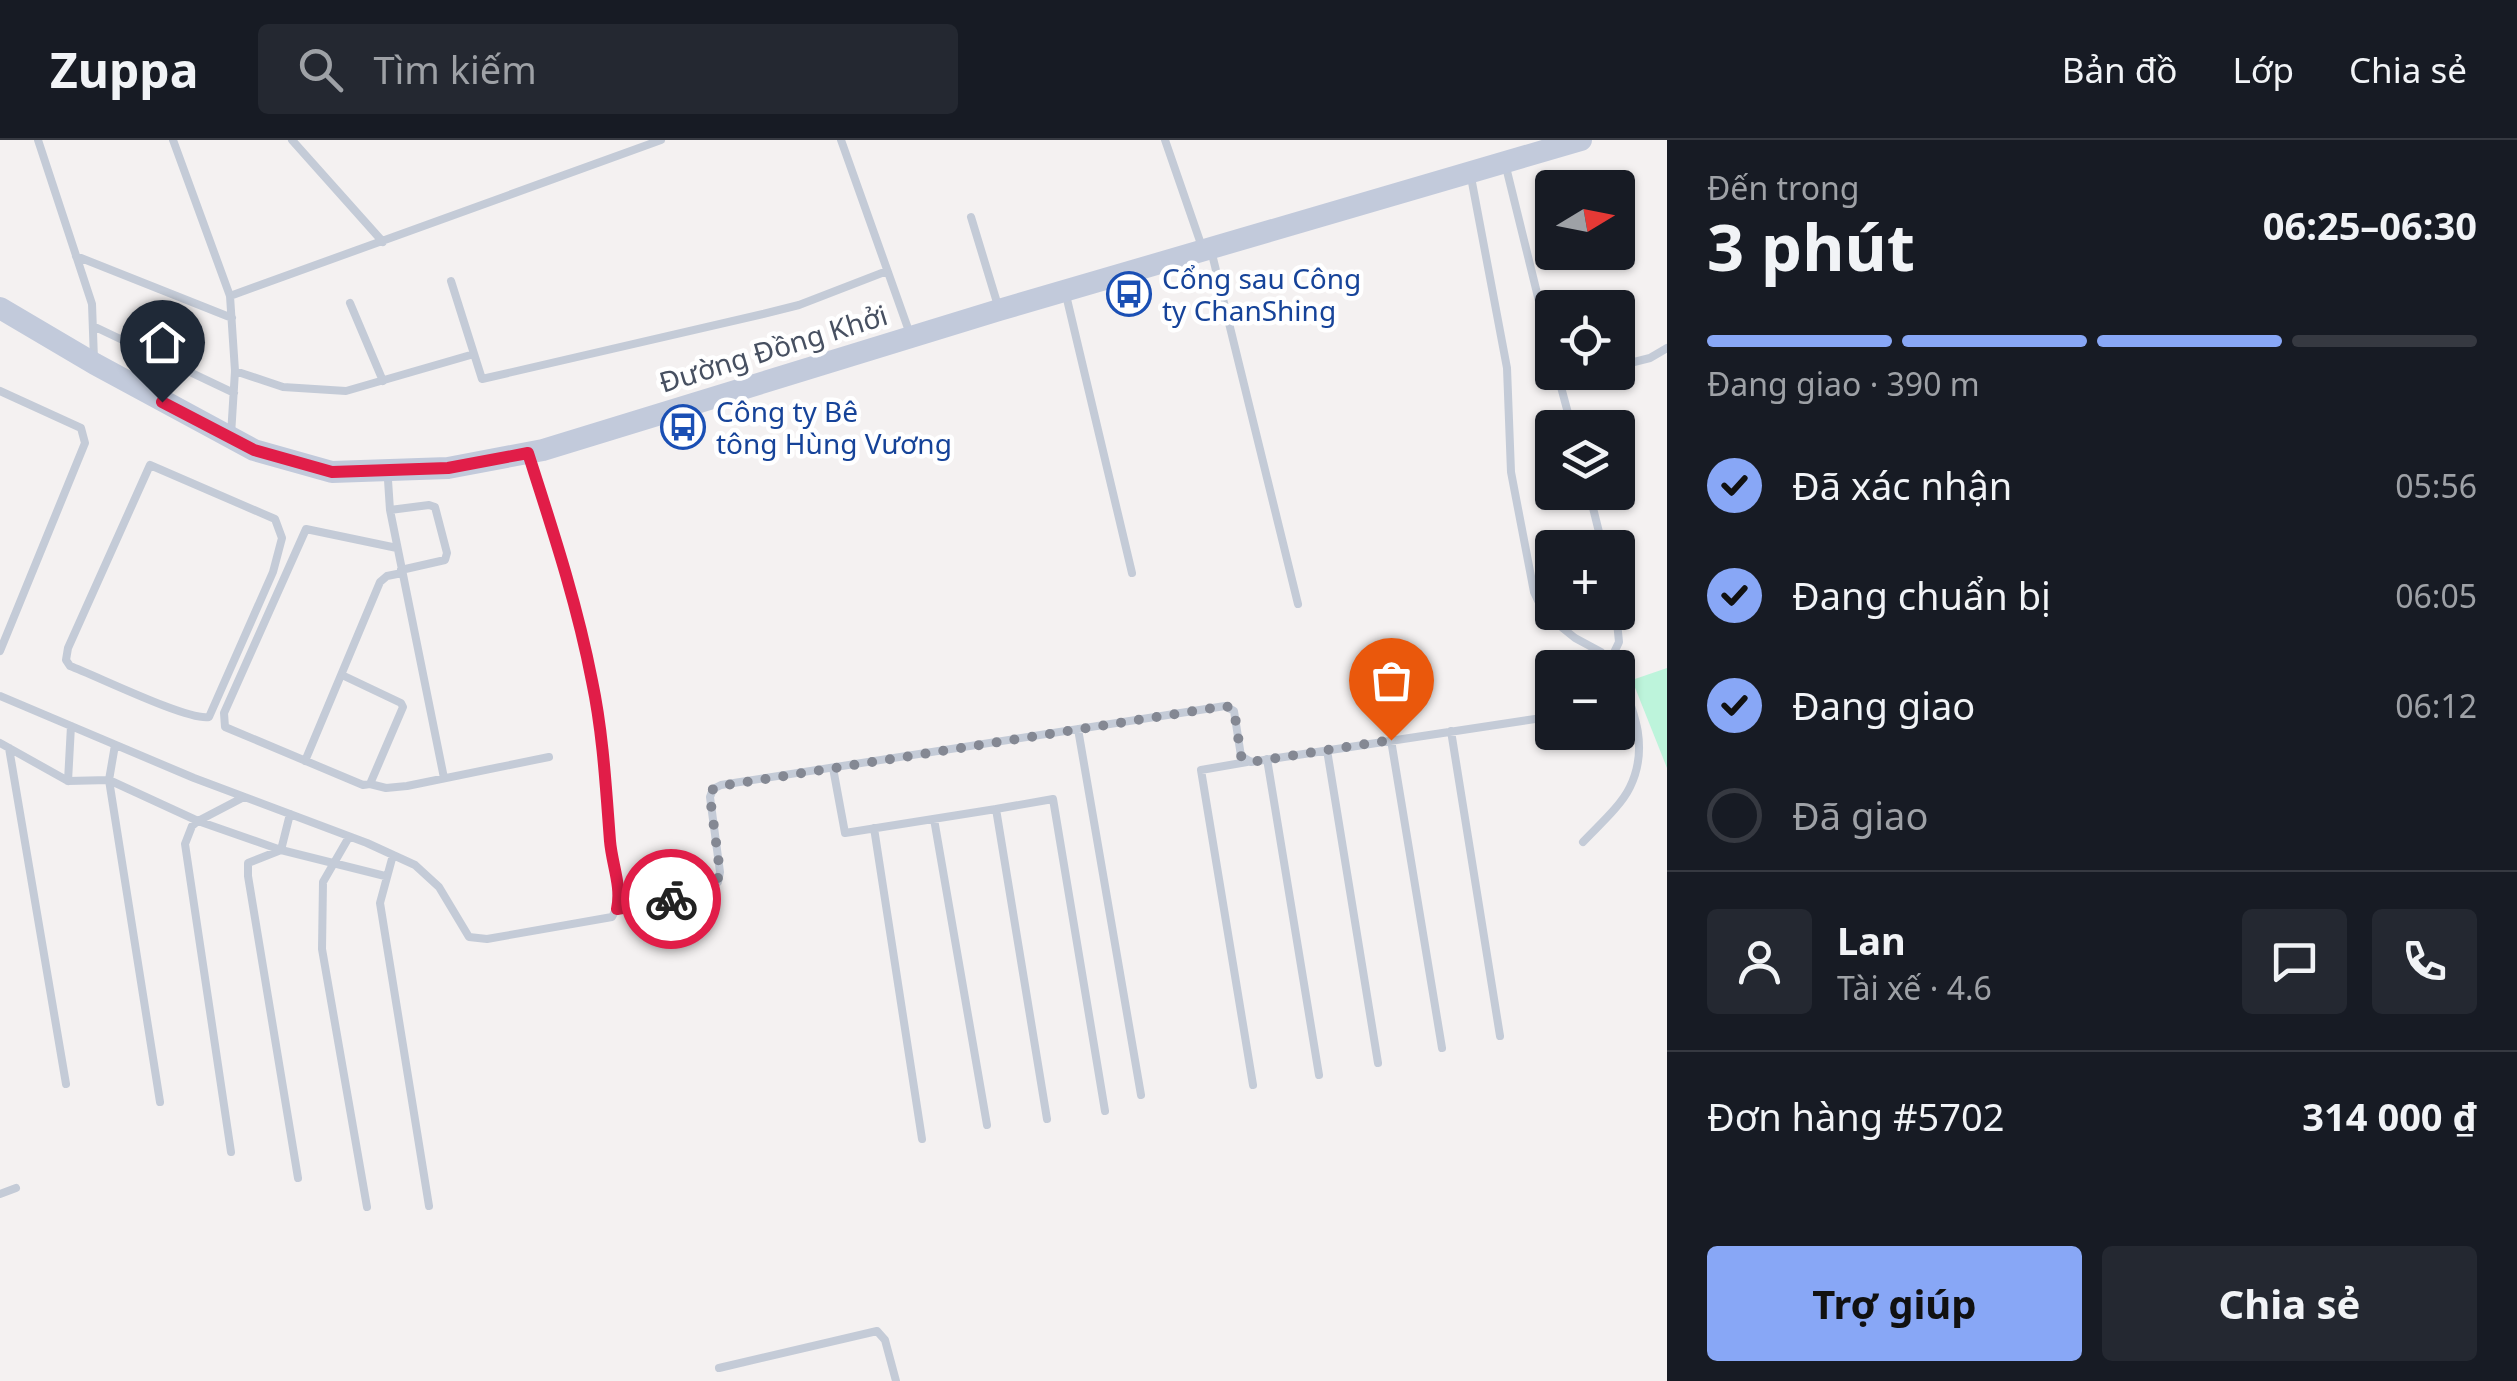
<!DOCTYPE html>
<html lang="vi">
<meta charset="utf-8">
<style>
body{margin:0;font-family:"Noto Sans",sans-serif;background:#242831;color:#f1f3f6;height:100vh;display:flex;flex-direction:column;font-size:38px;white-space:nowrap}
*{box-sizing:border-box;margin:0}
p{font-size:32px;color:#9ea1a6}
.icon{flex:none;width:55px;height:55px;fill:none;stroke:currentColor;stroke-width:2;stroke-linecap:round;stroke-linejoin:round}
.map{position:relative;flex:1;overflow:hidden}
.panel{display:flex;flex-direction:column;background:#171b24;width:850px}
.panel>*{flex:none}
.needle{width:65px;rotate:80deg}
.fabs{position:absolute;left:1535px;top:30px;display:grid;gap:20px}
.fabs a{display:grid;place-items:center;width:100px;height:100px;border-radius:10px;background:#171b24;box-shadow:0 2px 8px #0004;font-size:50px}
.pin{position:absolute;display:grid;place-items:center;width:85px;height:85px;color:#fff;margin:-102px -42px;border-radius:50% 50% 50% 0;rotate:-45deg;box-shadow:0 0 10px #0007}
.pin .icon{rotate:45deg}
.courier{position:absolute;display:grid;place-items:center;width:100px;height:100px;margin:-50px;border:8px solid #e11d48;border-radius:50%;background:#fff;color:#222;box-shadow:0 2px 12px #0007}
.summary em{font-style:normal;font-weight:700}
.summary div{display:flex;flex-direction:column-reverse}
.summary{display:flex;align-items:center;justify-content:space-between;height:170px;padding:0 40px}
h1{font-size:65px;font-weight:700;line-height:75px}
.bar{display:grid;grid-template-columns:repeat(4,1fr);gap:15px 10px;align-content:center;height:120px;padding:0 40px}
.bar i{height:12px;border-radius:8px;background:#363941}
.bar .active{background:#88a7f6}
.bar p{grid-column:span 4}
.line{display:flex;align-items:center;gap:25px;padding:0 40px;border-top:2px solid #363941}
.line div{flex:1}
.round{display:grid;place-items:center;flex:none;width:105px;height:105px;border-radius:10px;background:#242831}
ol{padding:0 40px;list-style:none}
li{display:flex;align-items:center;gap:30px;height:110px}
li p{margin-inline-start:auto}
li .icon{padding:10px;border-radius:50%;background:#88a7f6;color:#111;stroke-width:4}
li:last-child{color:#9ea1a6}
li i{width:55px;height:55px;border:5px solid #363941;border-radius:50%}
.primary-button{display:flex;gap:20px;margin-top:auto;padding:20px 40px}
.primary-button a{flex:1;height:115px;border-radius:10px;background:#88a7f6;color:#111;font-size:40px;font-weight:700;line-height:115px;text-align:center}
.primary-button a+a{background:#242831;color:#f1f3f6}
header{display:flex;align-items:center;gap:60px;box-sizing:border-box;height:140px;padding:0 50px;background:#171b24;border-bottom:2px solid #363941}
header strong{font-size:48px}
nav{display:flex;gap:55px;margin-inline-start:auto;font-size:35px}
.search{width:700px;height:90px;background:#242831;display:flex;align-items:center;gap:25px;box-sizing:border-box;padding:0 35px;border-radius:10px;color:#9ea1a6;font-size:38px}
main{display:flex;flex:1;min-height:0}
.map>svg:first-child{display:block}
.green{fill:#bdf4db}
.lines{fill:none;stroke-linecap:round;stroke-linejoin:round}
.lane{stroke:#c4cbd7;stroke-width:8}
.secondary{stroke:#c2cadb;stroke-width:22}
.done{stroke:#848893;stroke-width:10;stroke-dasharray:0 18}
.route{stroke:#e11d48;stroke-width:12}
.labels{text-anchor:middle;dominant-baseline:central;stroke-width:9;stroke-linejoin:round;paint-order:stroke}
.transit-label{font-size:28px;fill:#164399;stroke:#fff;text-anchor:start}
.street-label{font-size:28px;fill:#475061;stroke:#fff}
</style>
<header>
<strong>Zuppa</strong>
<div class="search"><svg class="icon" aria-label="search" viewBox="0 0 24 24"><circle cx="10" cy="10" r="6"/><path d="M15 15l6 6"/></svg>Tìm kiếm</div>
<nav><a>Bản đồ</a><a>Lớp</a><a>Chia sẻ</a></nav>
</header>
<main>
<div class="map">
<svg width="1667" height="1241" viewBox="0 0 1667 1241">
<rect width="100%" height="100%" fill="#f4f1f1"/>
<path class="green" d="M1667,528V628L1632,540Z"/>
<g class="lines">
<path class="lane" d="M38,0L92,164L94,220
M173,0L230,156L235,231L231,295
M292,0L383,102
M841,0L910,194
M1165,0L1202,107
M1506,27L1552,214
M1471,37L1507,228L1511,332L1534,452L1544,473L1575,498L1601,512L1616,528
M971,77L999,169
M1212,114L1298,464
M76,116L232,178
M451,141L482,239L763,174L799,165L887,131
M1066,155L1132,433
M230,156L661,0
M350,163L383,241
M93,186L234,253
M1618,226L1650,218L1667,208
M235,231L283,247L346,251L474,214
M1557,232L1572,288
M1559,239L1591,232
M0,251L81,288L85,303L0,511
M150,325L275,379L282,398L273,432L209,577C188,581 97,536 70,526L66,520L68,508Z
M388,340L390,370L444,638
M1589,352L1603,408
M390,370L429,365L435,367L447,413L445,420L401,430
M1610,521L1619,502L1616,472
M342,535L401,563L403,567L370,644L363,645L225,587L224,573L306,389L397,408
M0,556L194,638L367,703L415,725L439,747L469,797L487,799L612,777C627,753 612,728 610,703C605,651 602,596 593,544C579,467 553,392 529,317
M71,586L68,641L109,640L198,681L281,710L385,736
M1078,589L1141,955
M1451,591L1500,896
M1391,600L1442,908
M0,603L68,641
M115,605L109,640L160,962
M9,608L66,944
M1327,610L1378,923
M1267,619L1319,935
M305,621L380,442L387,436L402,433
M1247,622L1201,630L1253,945
M833,628L845,693L996,669L1047,979
M370,644L386,648L407,646L549,617
M996,669L1053,659L1105,971
M290,674L281,710L248,723V736L298,1038
M934,679L987,985
M874,688L922,999
M349,697L323,742L322,809L367,1067
M1583,702C1598,686 1621,666 1630,647C1650,606 1633,569 1618,531
M393,715L380,763L429,1066
M617,769L706,753L718,742L720,732L710,657L713,649L721,645L1225,566L1234,571L1241,616L1251,622L1535,579
M231,1012L185,704L192,686L198,681L244,657
M0,1054L16,1048
M719,1228L877,1191L885,1200L896,1241"/>
<path class="secondary" d="M0,168L95,224L254,310L332,332L448,328L543,310L999,170L1581,0"/>
</g>
<g class="lines">
<path class="done" d="M671,759C692,755 714,756 720,732L710,657L713,649L721,646L1226,566L1234,570L1241,616L1251,622L1391,600"/>
<path class="route" d="M162,262L254,310L332,332L448,328L528,313C552,388 577,463 592,541C603,593 606,649 610,701C612,725 622,746 617,769L671,759"/>
</g>
<defs>
<g id="bus-ring" transform="scale(2.25)"><circle r="9.5" fill="#fff" stroke="#1a4fb4" stroke-width="1.5"/><path d="M-5-6H5V4H4V6H2V4H-2V6H-4V4H-5ZM-3.5-4V0h7V-4ZM-3.5 1.2v1.5H-2V1.2ZM2 1.2v1.5H3.5V1.2Z" fill="#1a4fb4"/></g>
</defs>
<g fill-rule="evenodd">
<use href="#bus-ring" x="1129" y="154"/>
<use href="#bus-ring" x="683" y="287"/>
</g>
<g class="labels">
<g class="transit-label">
<text x="1162" y="138">Cổng sau Công<tspan x="1162" dy="32">ty ChanShing</tspan></text>
<text x="716" y="271">Công ty Bê<tspan x="716" dy="32">tông Hùng Vương</tspan></text>
</g>
<g class="street-label">
<text transform="translate(773 208) rotate(-17)">Đường Đồng Khởi</text>
</g>
</g>
</svg>
<div class="fabs">
<a><svg class="needle" viewBox="-14 -14 28 28"><path d="M0-13l5 13h-10z" fill="#e53935"/><path d="M0 13l5-13h-10z" fill="#9ea1a6"/></svg></a>
<a><svg class="icon" aria-label="locate" viewBox="0 0 24 24"><circle cx="12" cy="12" r="6"/><path d="M12 2v4M12 18v4M2 12h4M18 12h4"/></svg></a>
<a><svg class="icon" aria-label="layers" viewBox="0 0 24 24"><path d="M12 4l9 5-9 5-9-5zM3 14l9 5 9-5"/></svg></a>
<a>+</a>
<a>−</a>
</div>
<div class="pin" style="left:1391px;top:600px;background:#ea580c"><svg class="icon" aria-label="bag" viewBox="0 0 24 24"><path d="M5 8h14l-1 12H6zM9 8a3 3 0 0 1 6 0"/></svg></div>
<div class="pin" style="left:162px;top:262px;background:#1f2937"><svg class="icon" aria-label="home" viewBox="0 0 24 24"><path d="M3 11l9-7 9 7M6 9v11h12V9"/></svg></div>
<div class="courier" style="left:671px;top:759px"><svg class="icon" aria-label="bike" viewBox="0 0 24 24"><circle cx="6" cy="16" r="4"/><circle cx="18" cy="16" r="4"/><path d="M6 16l4-8h5l3 8M10 8l3 8H6M13 5h3"/></svg></div>
</div>
<section class="panel">
<div class="summary"><div><h1>3 phút</h1><p>Đến trong</p></div><em>06:25–06:30</em></div>
<div class="bar"><i class="active"></i><i class="active"></i><i class="active"></i><i></i><p>Đang giao · 390 m</p></div>
<ol>
<li><svg class="icon" aria-label="check" viewBox="0 0 24 24"><path d="M5 12l5 5 9-10"/></svg>Đã xác nhận<p>05:56</p></li>
<li><svg class="icon" aria-label="check" viewBox="0 0 24 24"><path d="M5 12l5 5 9-10"/></svg>Đang chuẩn bị<p>06:05</p></li>
<li><svg class="icon" aria-label="check" viewBox="0 0 24 24"><path d="M5 12l5 5 9-10"/></svg>Đang giao<p>06:12</p></li>
<li><i></i>Đã giao</li>
</ol>
<div class="line" style="height:180px"><a class="round"><svg class="icon" aria-label="person" viewBox="0 0 24 24"><circle cx="12" cy="8" r="4"/><path d="M4 21q1-7 8-7t8 7"/></svg></a><div><b>Lan</b><p>Tài xế · 4.6</p></div><a class="round"><svg class="icon" aria-label="chat" viewBox="0 0 24 24"><path d="M4 5h16v11H9l-5 4z"/></svg></a><a class="round"><svg class="icon" aria-label="phone" viewBox="0 0 24 24"><path d="M5 4h4l2 5-3 2q2 4 5 5l2-3 5 2v4C11 20 4 13 5 4z"/></svg></a></div>
<div class="line" style="height:130px"><div>Đơn hàng #5702</div><b>314 000 ₫</b></div>
<div class="primary-button"><a>Trợ giúp</a><a>Chia sẻ</a></div>
</section>
</main>
